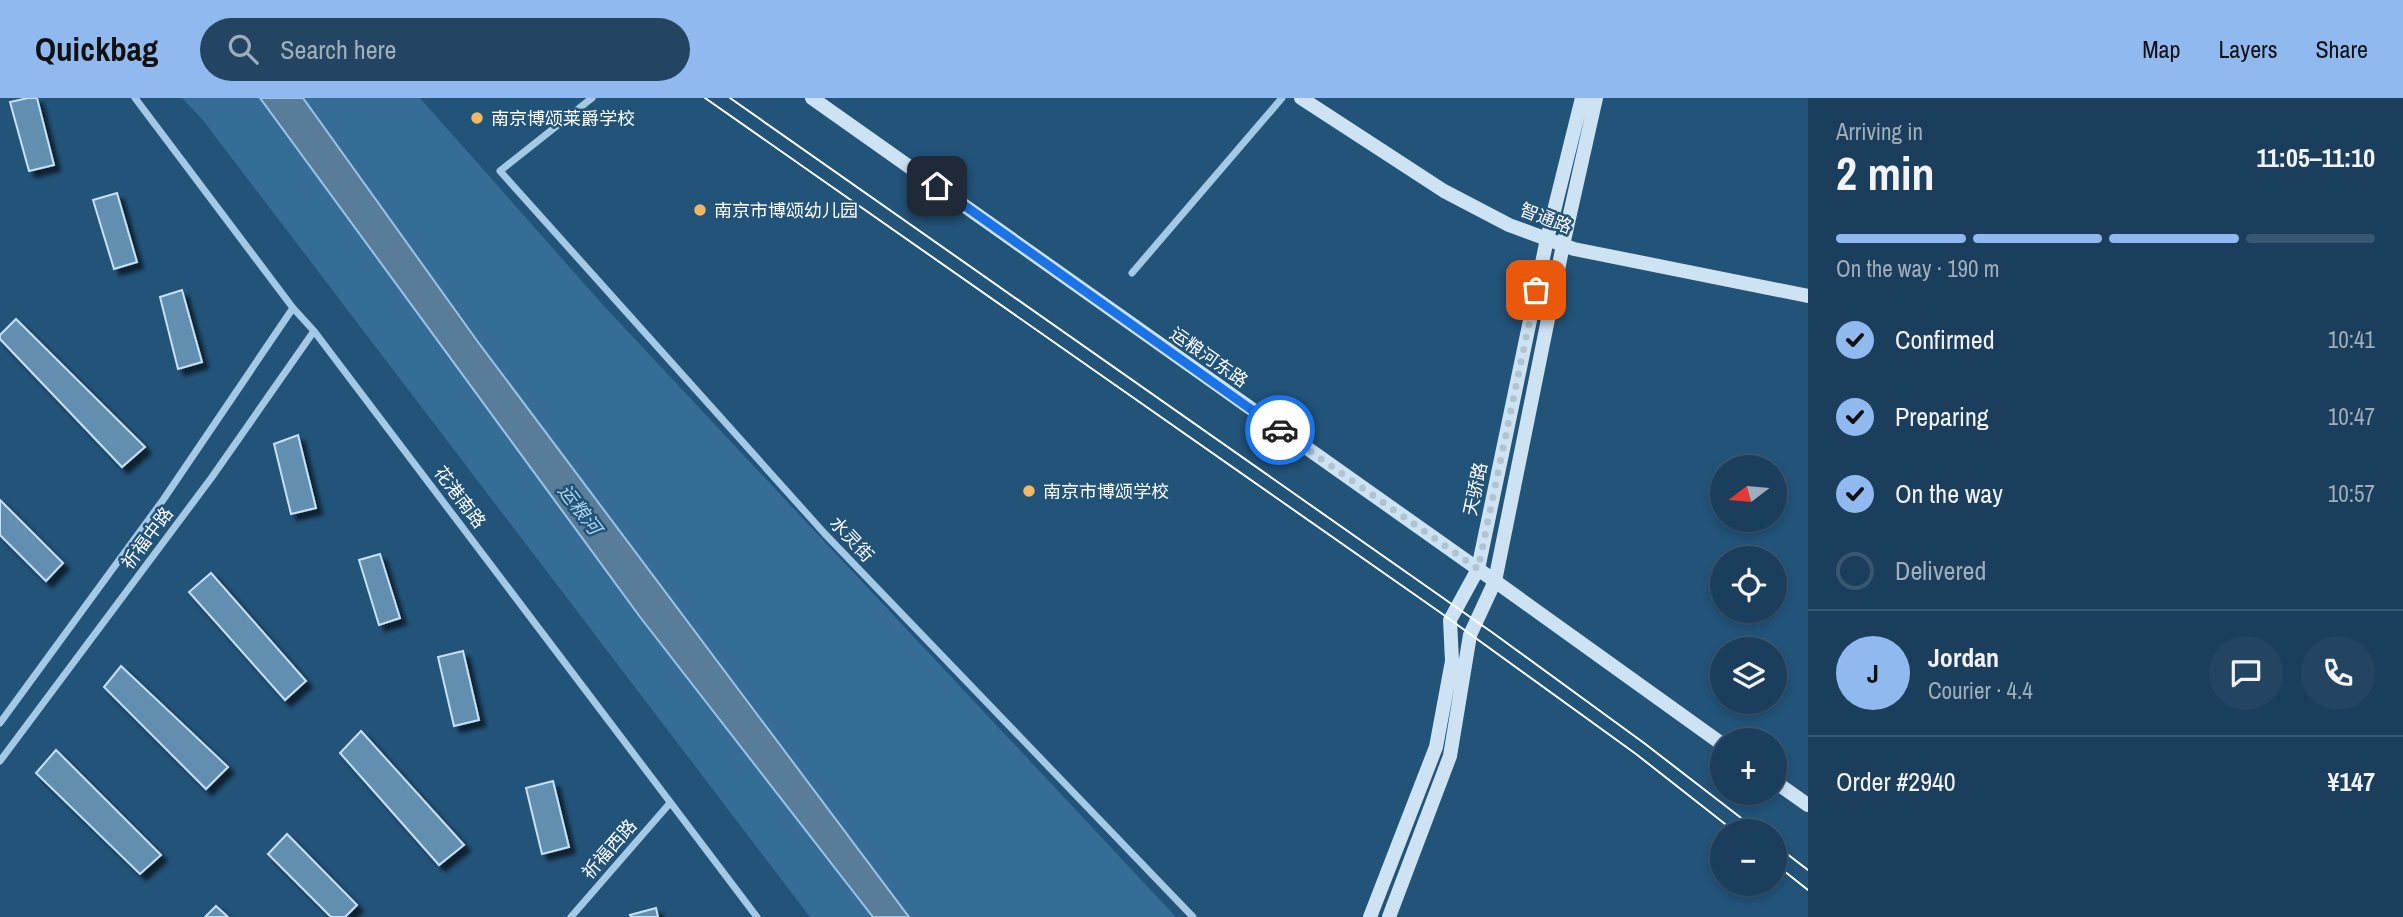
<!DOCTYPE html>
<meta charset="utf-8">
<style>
body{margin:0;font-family:"Archivo Narrow","Noto Sans SC",sans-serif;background:#234561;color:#f1f3f6;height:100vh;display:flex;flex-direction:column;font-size:26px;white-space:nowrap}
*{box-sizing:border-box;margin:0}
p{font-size:23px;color:#9faebb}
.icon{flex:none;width:38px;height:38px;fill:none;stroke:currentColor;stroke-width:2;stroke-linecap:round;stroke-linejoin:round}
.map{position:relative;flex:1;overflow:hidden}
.sheet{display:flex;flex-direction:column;background:#1a3e5b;width:595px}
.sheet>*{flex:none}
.needle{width:46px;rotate:254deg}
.tools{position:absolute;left:1710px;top:357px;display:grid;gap:14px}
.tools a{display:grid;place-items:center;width:77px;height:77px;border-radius:50%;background:#1a3e5b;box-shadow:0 4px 10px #0003,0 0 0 2px #385771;font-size:35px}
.pin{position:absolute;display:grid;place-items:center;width:60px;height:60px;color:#fff;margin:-30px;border-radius:14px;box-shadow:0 4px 10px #0006}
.courier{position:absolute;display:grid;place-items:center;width:70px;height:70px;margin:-35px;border:5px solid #1a73e8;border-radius:50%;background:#fff;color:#222;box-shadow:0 2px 9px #0007}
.head em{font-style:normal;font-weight:700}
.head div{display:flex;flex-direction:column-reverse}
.head{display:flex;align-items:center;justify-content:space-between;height:119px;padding:0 28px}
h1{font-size:46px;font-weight:700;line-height:52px}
.bar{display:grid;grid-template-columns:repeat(4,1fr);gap:10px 7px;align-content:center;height:84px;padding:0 28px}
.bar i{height:9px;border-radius:5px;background:#385771}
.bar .on{background:#90b9f0}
.bar p{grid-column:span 4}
.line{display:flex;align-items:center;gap:18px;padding:0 28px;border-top:2px solid #385771}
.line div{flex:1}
.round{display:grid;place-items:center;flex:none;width:74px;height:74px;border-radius:37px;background:#234561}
ol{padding:0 28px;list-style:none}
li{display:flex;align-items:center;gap:21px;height:77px}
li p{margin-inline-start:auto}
li .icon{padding:7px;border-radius:50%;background:#90b9f0;color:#111;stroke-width:4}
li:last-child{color:#9faebb}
li i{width:38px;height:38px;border:4px solid #385771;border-radius:50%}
header{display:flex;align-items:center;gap:42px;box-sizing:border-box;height:98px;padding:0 35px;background:#90b9f0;color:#111}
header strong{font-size:33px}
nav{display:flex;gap:38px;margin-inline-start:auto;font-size:24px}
.search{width:490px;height:63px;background:#234561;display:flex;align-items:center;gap:18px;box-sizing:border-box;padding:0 24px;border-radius:38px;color:#9faebb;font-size:26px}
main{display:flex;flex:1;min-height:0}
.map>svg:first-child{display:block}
.green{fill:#356d97}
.water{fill:#597d99;stroke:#97c5e6;stroke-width:2}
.building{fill:#628faf;stroke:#c6e0f4;stroke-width:2;filter:url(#shadow)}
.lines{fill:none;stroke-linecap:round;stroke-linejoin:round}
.street{stroke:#a3c9e5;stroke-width:7}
.secondary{stroke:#cde3f4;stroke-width:14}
.tram{stroke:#fff;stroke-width:2}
.done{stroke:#b2c3d0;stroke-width:7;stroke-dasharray:0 12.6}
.route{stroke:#1a73e8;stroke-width:9}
.poi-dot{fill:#f1b765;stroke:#225379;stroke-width:2.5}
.labels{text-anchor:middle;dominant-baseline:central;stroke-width:5;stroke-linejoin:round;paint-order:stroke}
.poi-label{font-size:18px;fill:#fff;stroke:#225379;text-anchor:start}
.street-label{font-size:18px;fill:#fff;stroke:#225379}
.water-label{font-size:19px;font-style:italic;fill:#aed2ed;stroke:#225379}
</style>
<header>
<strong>Quickbag</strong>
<div class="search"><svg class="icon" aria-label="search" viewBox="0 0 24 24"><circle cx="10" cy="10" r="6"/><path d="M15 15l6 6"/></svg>Search here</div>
<nav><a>Map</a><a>Layers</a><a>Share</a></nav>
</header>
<main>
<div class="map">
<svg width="1808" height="819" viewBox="0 0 1808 819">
<defs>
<filter id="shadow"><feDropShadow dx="6" dy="6" stdDeviation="2" flood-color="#0009"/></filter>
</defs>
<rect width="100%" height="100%" fill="#225379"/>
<path class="green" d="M182,0H420L603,207L1176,819H810L202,21Z"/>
<path class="water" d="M260,0H303L478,244L909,819H873L640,519Z"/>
<path class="building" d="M28,0H37L54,67L29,73L10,4Z
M117,95L137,164L114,171L93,102Z
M182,192L202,264L178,271L160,199Z
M16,221L145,349L122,369L0,241V237Z
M298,337L316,410L291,416L274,346Z
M0,402L63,465L46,483L0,437Z
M380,456L400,520L379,527L359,462Z
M211,475L306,583L285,602L189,494Z
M463,553L479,622L454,628L438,559Z
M121,568L228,669L206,691L104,589Z
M361,633L464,747L439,767L340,655Z
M56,652L161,757L140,776L36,675Z
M553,683L569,749L542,756L526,690Z
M287,736L357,807L345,819H331L268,756Z
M216,808L228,819H205Z
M656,810L658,819H631L630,817Z"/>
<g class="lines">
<path class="street" d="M135,0L293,210L314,233L757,819
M592,0L500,73L825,436L1193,819
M1132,175L1282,0
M0,625L163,402L293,210
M0,663L212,379L314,233
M571,819L670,705"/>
<path class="secondary" d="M812,0L1478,471L1722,646
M1301,0L1444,93L1509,127L1574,151L1808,198
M1774,683L1808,707
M1370,819L1436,649L1452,563L1450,522L1478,471L1547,141L1582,0
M1389,819L1450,658L1470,537L1495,483L1563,147L1596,0"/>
<path class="tram" d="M705,0L1441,515L1636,656L1734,733
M730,0L1493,535L1644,645L1758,733
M1774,746L1808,772
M1774,765L1808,792"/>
</g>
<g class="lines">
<path class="done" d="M1280,332L1478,471L1536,192"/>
<path class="route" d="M937,88L1280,332"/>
</g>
<g class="poi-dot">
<circle cx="477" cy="20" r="7"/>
<circle cx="700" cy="112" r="7"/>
<circle cx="1029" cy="393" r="7"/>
</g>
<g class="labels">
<g class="poi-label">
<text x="491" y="20">南京博颂莱爵学校</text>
<text x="714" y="112">南京市博颂幼儿园</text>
<text x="1043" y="393">南京市博颂学校</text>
</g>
<g class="street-label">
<text transform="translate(1546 120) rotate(21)">智通路</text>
<text transform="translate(1209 259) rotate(35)">运粮河东路</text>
<text transform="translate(1475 391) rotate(-78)">天骄路</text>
<text transform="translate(460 399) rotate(53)">花港南路</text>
<text transform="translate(147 440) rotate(-53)">祈福中路</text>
<text transform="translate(852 441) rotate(47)">水灵街</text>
<text transform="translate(609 751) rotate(-49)">祈福西路</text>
</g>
<g class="water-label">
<text transform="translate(580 411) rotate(53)">运粮河</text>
</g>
</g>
</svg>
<div class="tools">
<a><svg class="needle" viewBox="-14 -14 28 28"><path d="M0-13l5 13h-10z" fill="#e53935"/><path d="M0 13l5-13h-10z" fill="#9faebb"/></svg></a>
<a><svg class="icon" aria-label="locate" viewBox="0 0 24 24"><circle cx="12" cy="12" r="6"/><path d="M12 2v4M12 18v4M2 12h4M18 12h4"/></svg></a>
<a><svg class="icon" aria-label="layers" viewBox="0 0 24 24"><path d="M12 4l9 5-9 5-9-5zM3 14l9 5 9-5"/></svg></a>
<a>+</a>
<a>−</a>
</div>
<div class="pin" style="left:1536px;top:192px;background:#ea580c"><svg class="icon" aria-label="bag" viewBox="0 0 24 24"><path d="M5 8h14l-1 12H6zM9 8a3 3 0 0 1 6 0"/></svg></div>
<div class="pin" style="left:937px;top:88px;background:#1f2937"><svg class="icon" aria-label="home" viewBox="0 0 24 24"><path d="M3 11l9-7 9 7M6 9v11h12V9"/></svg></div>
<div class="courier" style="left:1280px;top:332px"><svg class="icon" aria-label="car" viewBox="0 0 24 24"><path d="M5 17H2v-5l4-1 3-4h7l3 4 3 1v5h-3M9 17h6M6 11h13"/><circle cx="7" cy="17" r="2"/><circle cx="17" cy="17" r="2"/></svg></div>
</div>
<section class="sheet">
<div class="head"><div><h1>2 min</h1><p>Arriving in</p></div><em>11:05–11:10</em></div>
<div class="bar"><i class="on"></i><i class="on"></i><i class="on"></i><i></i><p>On the way · 190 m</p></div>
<ol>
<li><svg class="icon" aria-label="check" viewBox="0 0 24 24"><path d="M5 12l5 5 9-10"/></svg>Confirmed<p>10:41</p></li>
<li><svg class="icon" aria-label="check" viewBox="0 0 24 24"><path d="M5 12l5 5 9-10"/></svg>Preparing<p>10:47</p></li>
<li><svg class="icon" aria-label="check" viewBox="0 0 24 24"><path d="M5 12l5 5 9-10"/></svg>On the way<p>10:57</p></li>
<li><i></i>Delivered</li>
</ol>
<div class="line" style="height:126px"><b class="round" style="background:#90b9f0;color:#111">J</b><div><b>Jordan</b><p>Courier · 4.4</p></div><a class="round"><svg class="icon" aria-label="chat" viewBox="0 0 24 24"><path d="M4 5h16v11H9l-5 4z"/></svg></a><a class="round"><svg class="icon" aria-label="phone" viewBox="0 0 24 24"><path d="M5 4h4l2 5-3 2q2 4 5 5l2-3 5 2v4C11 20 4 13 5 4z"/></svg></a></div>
<div class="line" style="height:91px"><div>Order #2940</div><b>¥147</b></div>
</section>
</main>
